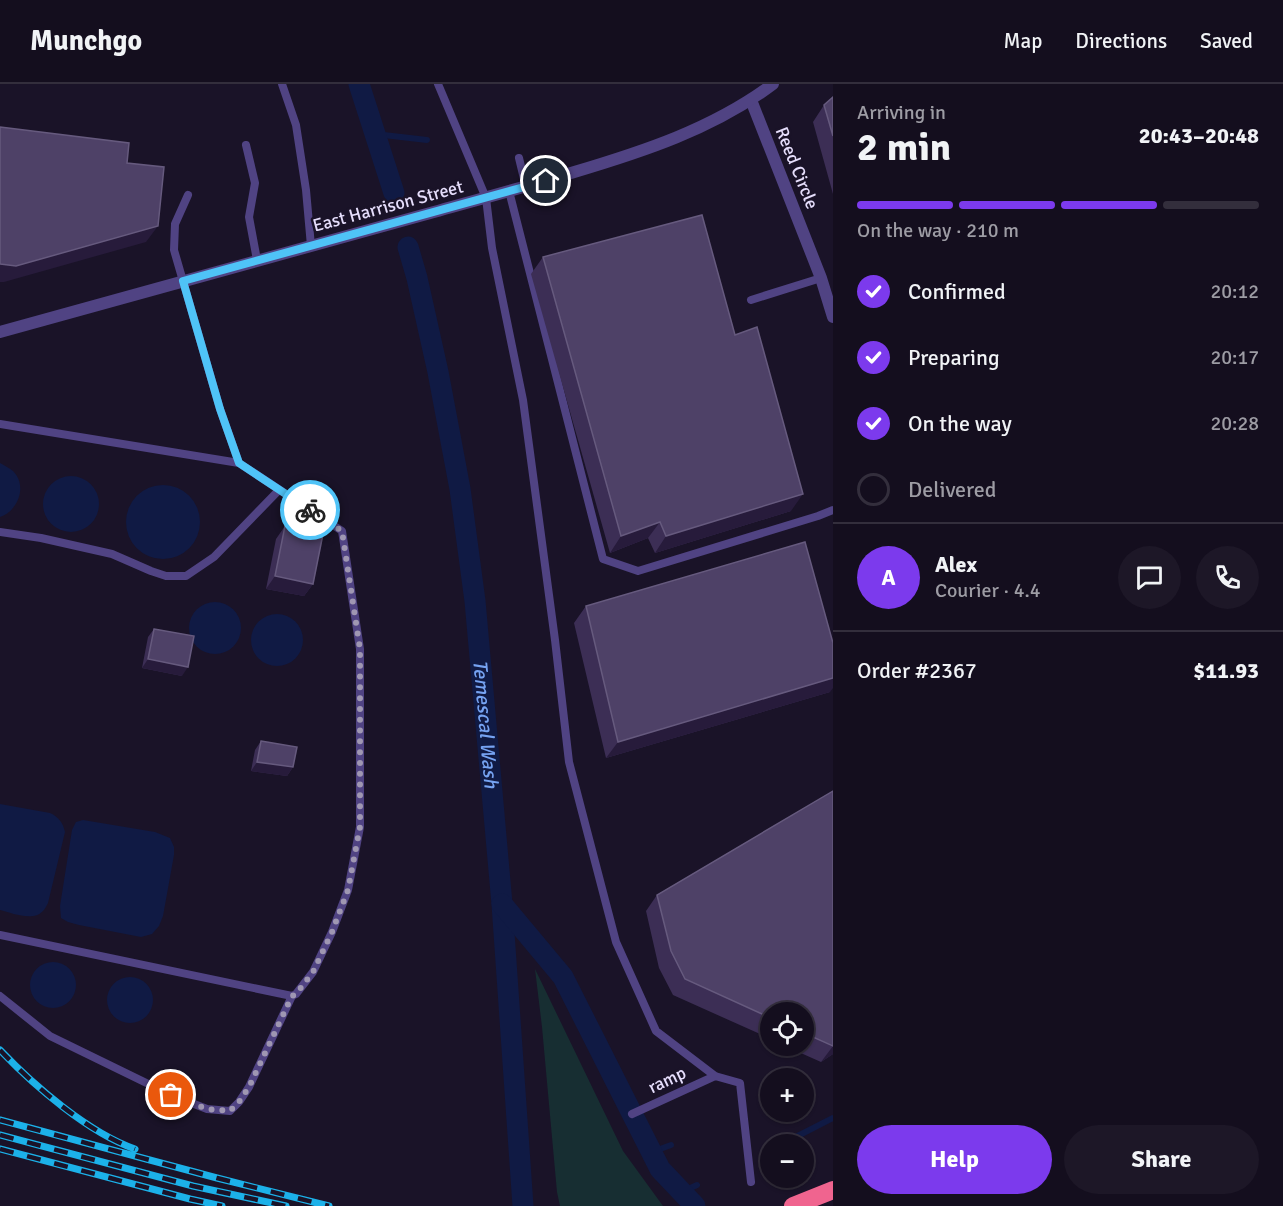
<!DOCTYPE html>
<meta charset="utf-8">
<style>
body{margin:0;font-family:Signika,sans-serif;background:#1d1727;color:#f1f3f6;height:100vh;display:flex;flex-direction:column;font-size:22px;white-space:nowrap}
*{box-sizing:border-box;margin:0}
p{font-size:20px;color:#9d9ca4}
.icon{flex:none;width:33px;height:33px;fill:none;stroke:currentColor;stroke-width:2;stroke-linecap:round;stroke-linejoin:round}
.map{position:relative;flex:1;overflow:hidden}
.panel{display:flex;flex-direction:column;background:#140e1e;width:450px}
.panel>*{flex:none}
.fabs{position:absolute;left:760px;top:918px;display:grid;gap:12px}
.fabs a{display:grid;place-items:center;width:54px;height:54px;border-radius:50%;background:#140e1e;box-shadow:0 2px 4px #0004,0 0 0 2px #332e3c;font-size:30px}
.pin{position:absolute;display:grid;place-items:center;width:51px;height:51px;color:#fff;margin:-26px;border:3px solid #fff;border-radius:50%;box-shadow:0 2px 6px #0007}
.courier{position:absolute;display:grid;place-items:center;width:60px;height:60px;margin:-30px;border:4px solid #4fc3f7;border-radius:50%;background:#fff;color:#222;box-shadow:0 2px 8px #0007}
.overview em{font-style:normal;font-weight:700}
.overview div{display:flex;flex-direction:column-reverse}
.overview{display:flex;align-items:center;justify-content:space-between;height:102px;padding:0 24px}
h1{font-size:39px;font-weight:700;line-height:45px}
.bar{display:grid;grid-template-columns:repeat(4,1fr);gap:9px 6px;align-content:center;height:72px;padding:0 24px}
.bar i{height:8px;border-radius:4px;background:#332e3c}
.bar .selected{background:#7c3aed}
.bar p{grid-column:span 4}
.line{display:flex;align-items:center;gap:15px;padding:0 24px;border-top:2px solid #332e3c}
.line div{flex:1}
.round{display:grid;place-items:center;flex:none;width:63px;height:63px;border-radius:32px;background:#1d1727}
ol{padding:0 24px;list-style:none}
li{display:flex;align-items:center;gap:18px;height:66px}
li p{margin-inline-start:auto}
li .icon{padding:6px;border-radius:50%;background:#7c3aed;color:#fff;stroke-width:4}
li:last-child{color:#9d9ca4}
li i{width:33px;height:33px;border:3px solid #332e3c;border-radius:50%}
.cta{display:flex;gap:12px;margin-top:auto;padding:12px 24px}
.cta a{flex:1;height:69px;border-radius:36px;background:#7c3aed;color:#fff;font-size:24px;font-weight:700;line-height:69px;text-align:center}
.cta a+a{background:#1d1727;color:#f1f3f6}
header{display:flex;align-items:center;gap:36px;box-sizing:border-box;height:84px;padding:0 30px;background:#140e1e;border-bottom:2px solid #332e3c}
header strong{font-size:28px}
nav{display:flex;gap:33px;margin-inline-start:auto;font-size:21px}
main{display:flex;flex:1;min-height:0}
.map>svg:first-child{display:block}
.green{fill:#172e32}
.water{fill:#101a44}
.lines{fill:none;stroke-linecap:round;stroke-linejoin:round}
.stream{stroke:#101a44;stroke-width:6}
.canal{stroke:#101a44;stroke-width:21}
.service{stroke:#504383;stroke-width:8}
.minor{stroke:#504383;stroke-width:12}
.tertiary{stroke:#504383;stroke-width:12}
.rail-casing{stroke:#1cb1e9;stroke-width:7}
.rail{stroke:#1a1328;stroke-width:4.5;stroke-dasharray:14;stroke-linecap:butt}
.motorway-bridge{stroke:#f0648f;stroke-width:18}
.wall{fill:#3c2e55}
.shaded-wall{fill:#271b3b}
.building{fill:#4e4167;stroke:#665a7e;stroke-width:1.5}
.done{stroke:#9f97b2;stroke-width:6;stroke-dasharray:0 10.8}
.route{stroke:#4fc3f7;stroke-width:8}
.labels{text-anchor:middle;dominant-baseline:central;stroke-width:5;stroke-linejoin:round;paint-order:stroke}
.street-label{font-size:18px;fill:#e6defc;stroke:#1a1328}
.water-label{font-size:20px;font-style:italic;fill:#76a3f2;stroke:#1a1328}
</style>
<header>
<strong>Munchgo</strong>
<nav><a>Map</a><a>Directions</a><a>Saved</a></nav>
</header>
<main>
<div class="map">
<svg width="833" height="1122" viewBox="0 0 833 1122">
<rect width="100%" height="100%" fill="#1a1328"/>
<path class="green" d="M535,885L623,1067L663,1122H560L557,1108L542,943Z"/>
<path class="water" d="M0,379C4,381 9,384 13,387C28,402 18,427 0,433Z
M43 420a28 28 0 1 1 56 0a28 28 0 1 1-56 0Z
M126 438a37 37 0 1 1 74 0a37 37 0 1 1-74 0Z
M189 544a26 26 0 1 1 52 0a26 26 0 1 1-52 0Z
M251 556a26 26 0 1 1 52 0a26 26 0 1 1-52 0Z
M0,720L50,729C59,733 63,739 65,748L48,819C47,821 45,825 43,827C33,838 12,829 0,826Z
M83,736L155,748L170,754L174,763V771L163,832L159,842L152,850L141,853L79,841L68,838L61,834L60,822L72,746L76,738Z
M30 901a23 23 0 1 1 46 0a23 23 0 1 1-46 0Z
M107 916a23 23 0 1 1 46 0a23 23 0 1 1-46 0Z"/>
<g class="lines">
<path class="stream" d="M375,50L427,56
M782,1060L833,1034
M652,1068L671,1061
M682,1108L697,1101"/>
<g class="canal">
<path d="M359,0L394,109"/>
<path id="s1" d="M408,163L417,194L438,288L460,405L475,517L502,820L523,1122"/>
<path d="M502,820L563,893L660,1085L695,1122"/>
</g>
<path class="service" d="M282,0L296,41L306,106L311,162
M438,0L486,114L492,164L523,316L555,556L569,678L616,858L656,947L715,992L740,999L751,1098
M246,61L255,99L249,133L257,176
M519,74L526,103
M509,107L603,475L638,487L818,432L833,426
M751,216L821,194
M0,340L239,379
M0,448L41,454L112,470L151,487L166,492H186L214,473L279,406
M0,851L292,912L296,910L313,888L332,848L348,806L360,743V565L342,447L239,379L220,325L174,166L175,140L188,111
M0,912L50,952L171,1011L207,1025L230,1027L239,1018L249,1003L292,912
M632,1030L715,992"/>
<path class="minor" d="M751,16L821,194L833,233"/>
<path class="tertiary" d="M0,248C141,209 282,170 423,131C472,117 522,104 571,89C642,68 713,45 773,0"/>
<g class="rail-casing">
<path id="rail" d="M0,966C34,1002 89,1049 135,1065
M0,1036L217,1094L329,1122
M0,1051L193,1102L286,1122
M0,1065L190,1115L222,1122"/>
</g>
<use href="#rail" class="rail"/>
<path class="motorway-bridge" d="M793,1122L833,1106"/>
</g>
<path class="wall" d="M833,13V110L813,38L824,21Z
M543,173L735,251L791,427L655,469L648,454L610,469L531,190Z
M285,442L313,500L304,512L266,505L276,455Z
M586,522L830,608L606,674L574,539Z
M154,545L182,592L142,584L148,553Z
M261,657L293,683L287,692L251,687L255,666Z
M833,707V970L821,978L785,962H804V928H771V955L673,911L659,884L646,827L657,811Z"/>
<path class="shaded-wall" d="M158,142L146,158L4,198H0V180Z
M803,410L791,427L655,469L666,452Z
M660,438L648,454L610,469L621,452Z
M275,492L313,500L304,512L266,505Z
M148,575L188,583L182,592L142,584Z
M833,594V604L830,608L606,674L618,658Z
M257,678L293,683L287,692L251,687Z
M833,962V970L821,978Z"/>
<path class="building" d="M833,13V52L824,21Z
M0,43L129,59L127,79L164,83L158,142L16,182L0,180Z
M702,131L735,251L757,243L803,410L666,452L660,438L621,452L543,173Z
M285,442L323,450L313,500L275,492Z
M805,458L833,559V594L618,658L586,522Z
M154,545L194,552L188,583L148,575Z
M261,657L297,663L293,683L257,678Z
M833,707V962L804,949V928H771V934L685,895L671,867L657,811Z"/>
<g class="lines">
<path class="done" d="M171,1011L207,1025L230,1027L239,1018L249,1003L292,912L296,910L313,888L332,848L348,806L360,743V565L342,447L310,426"/>
<path class="route" d="M310,426L239,379L220,325L183,197L546,97"/>
</g>
<g class="labels">
<g class="street-label">
<text transform="translate(797 84) rotate(68)">Reed Circle</text>
<text transform="translate(388 122) rotate(-15)">East Harrison Street</text>
<text transform="translate(667 996) rotate(-25)">ramp</text>
</g>
<g class="water-label">
<text stroke="none"><textPath href="#s1" startOffset="484">Temescal Wash</textPath></text>
</g>
</g>
</svg>
<div class="fabs">
<a><svg class="icon" aria-label="locate" viewBox="0 0 24 24"><circle cx="12" cy="12" r="6"/><path d="M12 2v4M12 18v4M2 12h4M18 12h4"/></svg></a>
<a>+</a>
<a>−</a>
</div>
<div class="pin" style="left:171px;top:1011px;background:#ea580c"><svg class="icon" aria-label="bag" viewBox="0 0 24 24"><path d="M5 8h14l-1 12H6zM9 8a3 3 0 0 1 6 0"/></svg></div>
<div class="pin" style="left:546px;top:97px;background:#1f2937"><svg class="icon" aria-label="home" viewBox="0 0 24 24"><path d="M3 11l9-7 9 7M6 9v11h12V9"/></svg></div>
<div class="courier" style="left:310px;top:426px"><svg class="icon" aria-label="bike" viewBox="0 0 24 24"><circle cx="6" cy="16" r="4"/><circle cx="18" cy="16" r="4"/><path d="M6 16l4-8h5l3 8M10 8l3 8H6M13 5h3"/></svg></div>
</div>
<section class="panel">
<div class="overview"><div><h1>2 min</h1><p>Arriving in</p></div><em>20:43–20:48</em></div>
<div class="bar"><i class="selected"></i><i class="selected"></i><i class="selected"></i><i></i><p>On the way · 210 m</p></div>
<ol>
<li><svg class="icon" aria-label="check" viewBox="0 0 24 24"><path d="M5 12l5 5 9-10"/></svg>Confirmed<p>20:12</p></li>
<li><svg class="icon" aria-label="check" viewBox="0 0 24 24"><path d="M5 12l5 5 9-10"/></svg>Preparing<p>20:17</p></li>
<li><svg class="icon" aria-label="check" viewBox="0 0 24 24"><path d="M5 12l5 5 9-10"/></svg>On the way<p>20:28</p></li>
<li><i></i>Delivered</li>
</ol>
<div class="line" style="height:108px"><b class="round" style="background:#7c3aed;color:#fff">A</b><div><b>Alex</b><p>Courier · 4.4</p></div><a class="round"><svg class="icon" aria-label="chat" viewBox="0 0 24 24"><path d="M4 5h16v11H9l-5 4z"/></svg></a><a class="round"><svg class="icon" aria-label="phone" viewBox="0 0 24 24"><path d="M5 4h4l2 5-3 2q2 4 5 5l2-3 5 2v4C11 20 4 13 5 4z"/></svg></a></div>
<div class="line" style="height:78px"><div>Order #2367</div><b>$11.93</b></div>
<div class="cta"><a>Help</a><a>Share</a></div>
</section>
</main>
